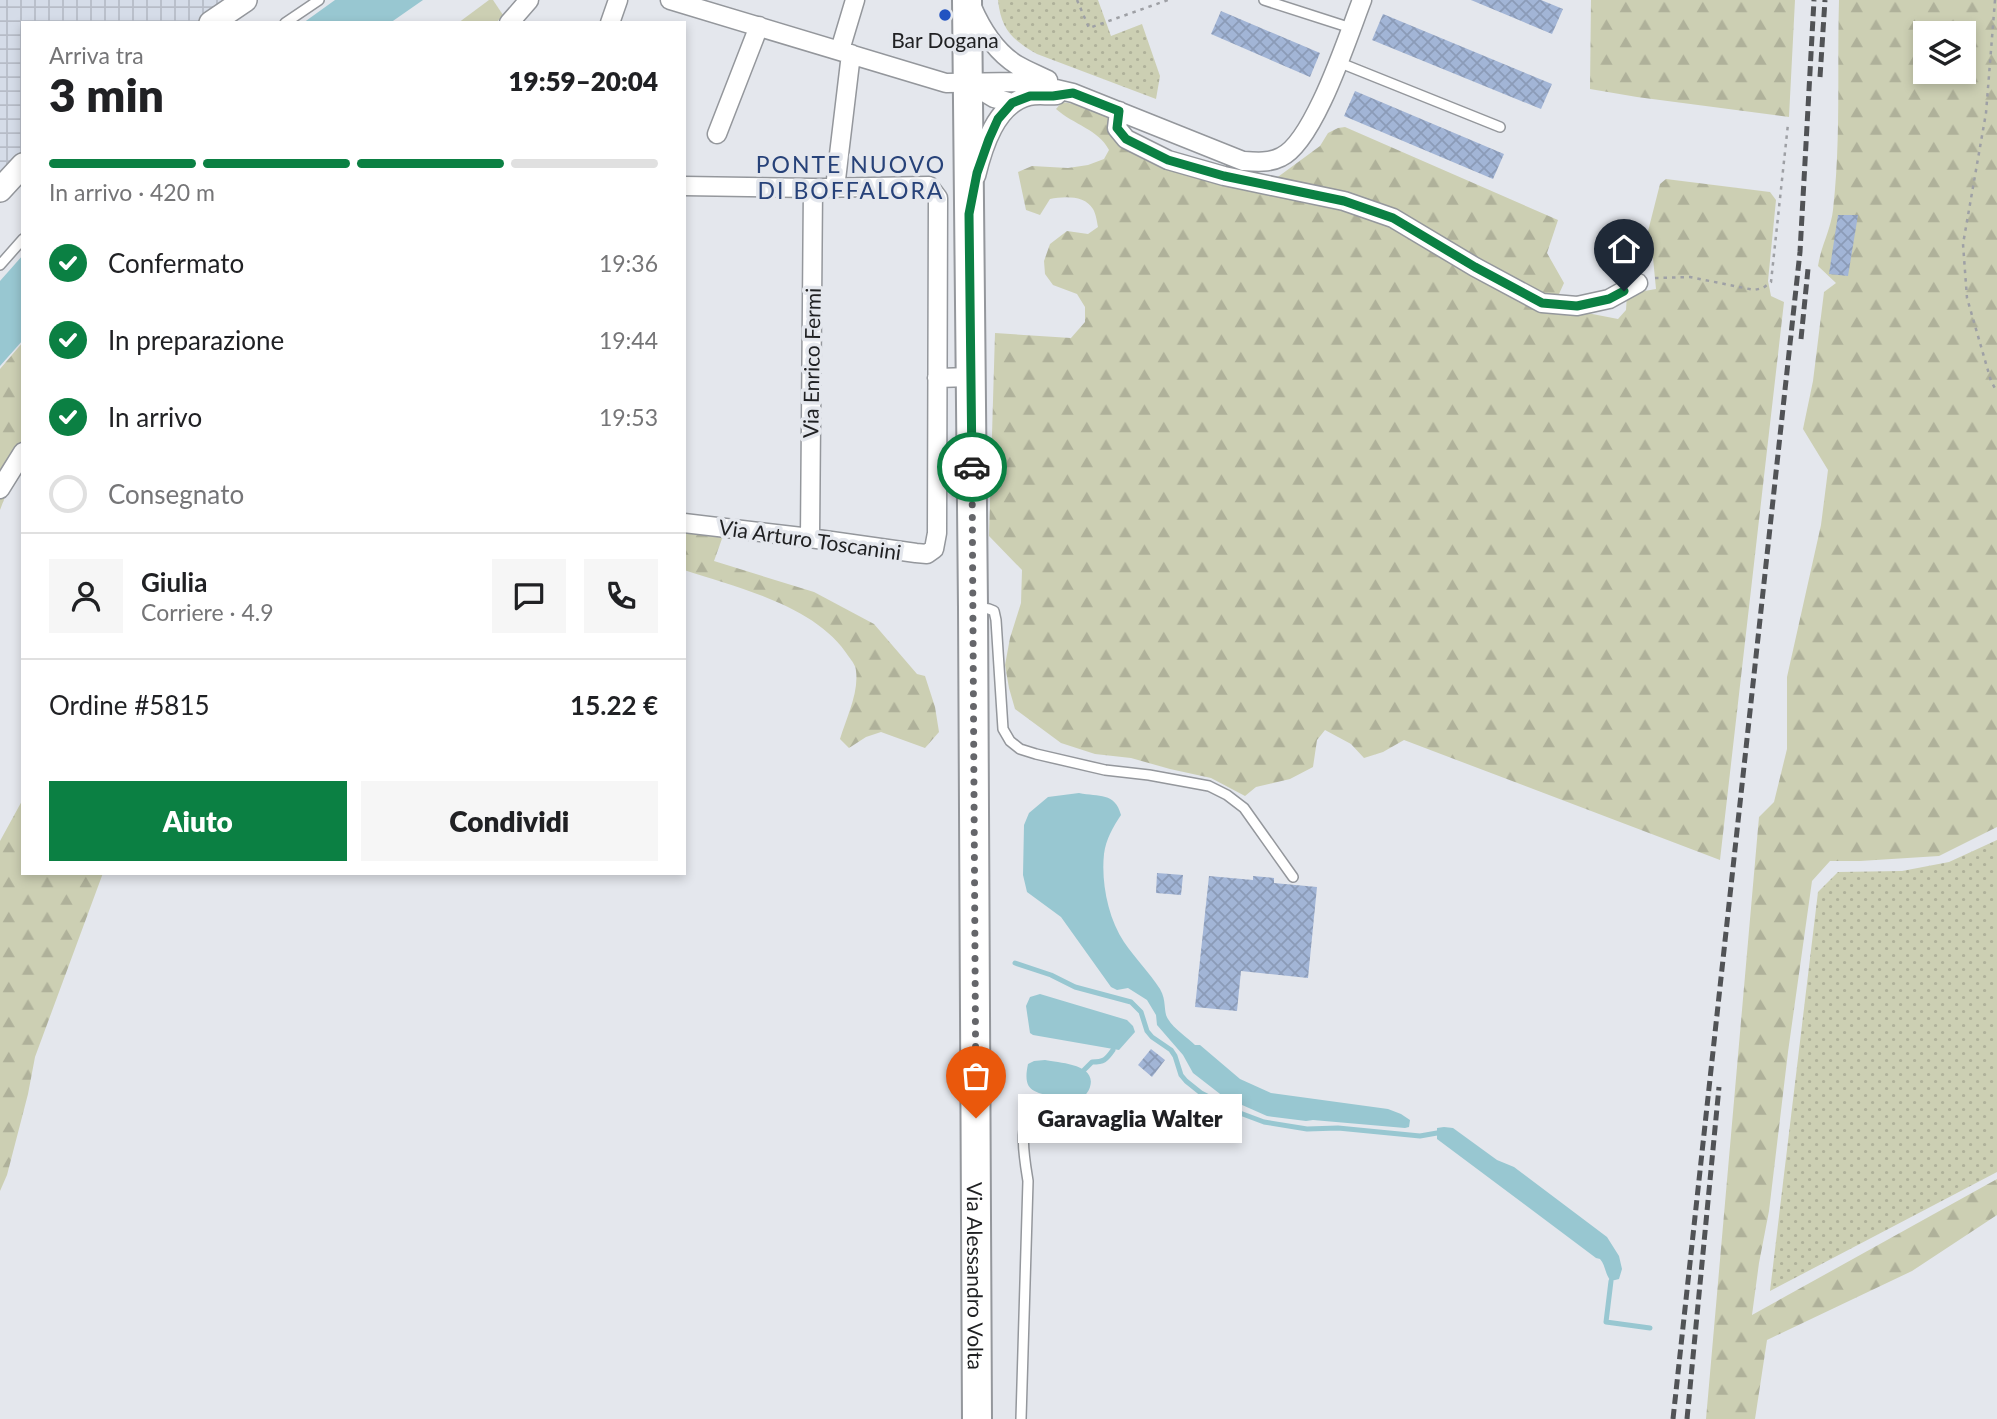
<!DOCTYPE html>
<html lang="it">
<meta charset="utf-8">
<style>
body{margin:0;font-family:Lato,sans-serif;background:#f6f6f6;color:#202124;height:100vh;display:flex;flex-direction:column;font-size:26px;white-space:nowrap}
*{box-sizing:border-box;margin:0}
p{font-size:23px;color:#757577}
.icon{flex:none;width:38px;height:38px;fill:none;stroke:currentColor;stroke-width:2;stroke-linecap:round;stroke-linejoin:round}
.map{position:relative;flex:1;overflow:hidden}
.sheet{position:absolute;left:21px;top:21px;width:665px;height:854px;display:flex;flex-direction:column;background:#fff;border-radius:0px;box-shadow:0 4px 10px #0003}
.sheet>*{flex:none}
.buttons{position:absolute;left:1913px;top:21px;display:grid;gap:14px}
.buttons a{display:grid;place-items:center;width:63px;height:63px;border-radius:0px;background:#fff;box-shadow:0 4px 10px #0003;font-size:35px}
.pin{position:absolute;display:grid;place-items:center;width:60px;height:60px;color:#fff;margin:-72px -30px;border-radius:50% 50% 50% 0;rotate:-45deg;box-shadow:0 0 7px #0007}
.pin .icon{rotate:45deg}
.courier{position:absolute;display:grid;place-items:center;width:70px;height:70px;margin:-35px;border:5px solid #0b8043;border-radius:50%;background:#fff;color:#222;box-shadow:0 2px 9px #0007}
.bubble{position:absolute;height:49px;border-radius:0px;background:#fff;box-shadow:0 4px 10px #0003;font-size:23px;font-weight:800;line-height:49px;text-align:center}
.summary em{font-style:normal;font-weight:800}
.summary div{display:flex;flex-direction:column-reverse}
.summary{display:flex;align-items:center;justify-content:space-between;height:119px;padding:0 28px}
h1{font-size:46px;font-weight:800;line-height:52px}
.bar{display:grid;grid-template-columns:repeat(4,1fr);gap:10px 7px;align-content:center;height:84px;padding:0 28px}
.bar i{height:9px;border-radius:5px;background:#e0e0e0}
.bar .current{background:#0b8043}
.bar p{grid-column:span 4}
.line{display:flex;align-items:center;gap:18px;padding:0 28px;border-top:2px solid #e0e0e0}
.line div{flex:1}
.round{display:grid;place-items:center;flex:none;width:74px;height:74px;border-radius:0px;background:#f6f6f6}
ol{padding:0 28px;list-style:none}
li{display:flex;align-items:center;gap:21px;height:77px}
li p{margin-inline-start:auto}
li .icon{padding:7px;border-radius:50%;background:#0b8043;color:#fff;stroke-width:4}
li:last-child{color:#757577}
li i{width:38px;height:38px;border:4px solid #e0e0e0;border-radius:50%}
.button{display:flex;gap:14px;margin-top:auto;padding:14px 28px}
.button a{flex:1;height:80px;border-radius:0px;background:#0b8043;color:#fff;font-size:28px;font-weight:800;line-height:80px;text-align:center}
.button a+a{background:#f6f6f6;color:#202124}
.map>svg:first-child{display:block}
.industrial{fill:url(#industrial-grid)}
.grass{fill:url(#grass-dots)}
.forest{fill:url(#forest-firs);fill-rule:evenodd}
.park{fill:#cccfb3}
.water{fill:#98c7d1}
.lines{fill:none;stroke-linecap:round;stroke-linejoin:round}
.stream{stroke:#98c7d1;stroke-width:5}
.building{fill:url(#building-cross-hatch)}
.service-casing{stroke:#94979c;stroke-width:12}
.minor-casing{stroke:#94979c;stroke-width:21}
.tertiary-casing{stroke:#94979c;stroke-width:26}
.primary-casing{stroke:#94979c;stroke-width:32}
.path{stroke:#9ea0a5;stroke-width:2.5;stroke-dasharray:3.5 5;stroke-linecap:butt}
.service{stroke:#fff;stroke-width:9}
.minor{stroke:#fff;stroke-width:18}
.tertiary{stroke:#fff;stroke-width:23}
.primary{stroke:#fff;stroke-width:28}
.rail{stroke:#515356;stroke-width:5;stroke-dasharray:10 5;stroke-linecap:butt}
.done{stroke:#65666a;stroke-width:7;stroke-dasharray:0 12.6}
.route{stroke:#0b8043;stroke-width:9}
.poi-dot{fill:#2253c1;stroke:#e4e7ed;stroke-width:2.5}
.labels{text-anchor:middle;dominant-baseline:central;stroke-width:7;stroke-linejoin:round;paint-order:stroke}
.poi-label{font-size:21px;fill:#202123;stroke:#e4e7ed}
.street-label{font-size:21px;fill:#202123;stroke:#e4e7ed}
.neighbourhood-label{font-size:23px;letter-spacing:2px;fill:#274279;stroke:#e4e7ed}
</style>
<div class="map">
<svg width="1997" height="1419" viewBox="0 0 1997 1419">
<defs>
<pattern id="industrial-grid" width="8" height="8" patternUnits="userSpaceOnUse" patternTransform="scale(1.75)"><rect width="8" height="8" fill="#d5dce8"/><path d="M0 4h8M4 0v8" fill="none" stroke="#b7bcc7"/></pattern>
<pattern id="grass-dots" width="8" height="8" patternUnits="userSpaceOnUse" patternTransform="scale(1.75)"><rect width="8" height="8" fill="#cccfb3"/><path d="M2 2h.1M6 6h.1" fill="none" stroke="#afb19a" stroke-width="1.8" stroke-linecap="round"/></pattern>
<pattern id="forest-firs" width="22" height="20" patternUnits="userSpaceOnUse" patternTransform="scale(1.75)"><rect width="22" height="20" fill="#cccfb3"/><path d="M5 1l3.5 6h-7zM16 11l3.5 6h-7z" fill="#afb19a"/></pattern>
<pattern id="building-cross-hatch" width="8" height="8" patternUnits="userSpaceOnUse" patternTransform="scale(1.75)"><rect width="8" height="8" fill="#a2b5d6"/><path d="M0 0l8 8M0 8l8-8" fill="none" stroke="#8b9bb7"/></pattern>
</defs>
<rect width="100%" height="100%" fill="#e4e7ed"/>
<path class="industrial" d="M0,0H232L197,23H23V156L0,182Z"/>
<path class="grass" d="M998,0H1098L1111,36L1142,24L1160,76L1156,99L1037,54C1012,40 1001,29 998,0Z
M1997,840V1172L1770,1291L1818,892L1838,872L1902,871L1949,862Z"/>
<path class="forest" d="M1591,0H1795L1789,117L1637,97L1590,89Z
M1839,0H1997V827L1939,856L1860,861H1830L1812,881L1788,1052L1769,1211L1759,1263L1752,1315L1997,1179V1215L1912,1271L1767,1340L1755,1419H1706L1759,817L1774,802L1787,749V677L1821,525L1828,470L1803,429L1813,381L1824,292L1836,283L1818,266C1821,246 1831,229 1833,210C1841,140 1837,70 1839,0ZM1925,33H1964V72H1925Z
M1062,102C1078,105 1097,106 1109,119C1114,124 1116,133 1119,140L1271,182L1320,146L1328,133L1338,128L1345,127L1558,220L1547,253L1564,283L1559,294L1556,312L1567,314L1582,312L1618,319L1626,310L1627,294L1656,289L1653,258L1647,253L1644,247L1660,184L1666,179L1770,192L1776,200L1768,281L1771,296L1784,302L1720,860L1404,740L1383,752L1364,758L1351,744L1325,730L1317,740L1313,767L1290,779L1256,787L1245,796L1211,778L1170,769L1131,758L1095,754L1061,743L1015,709L1009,688L1005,665L1010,638L1021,603L1022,570L989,536L995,333L1071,338L1085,322V307L1077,294L1053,285L1045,274L1044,261L1050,244L1067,231L1088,234L1098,227C1097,222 1096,214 1093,209C1085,195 1064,196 1050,199L1040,215L1026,210L1018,172L1032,166L1068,168L1088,165L1104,159L1109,150C1098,129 1074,125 1056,109Z
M23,342V465L11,481L0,510V369Z
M684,528L724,533L714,561L814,592L874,624L917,674L925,676L935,707L939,732L925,748L881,732L866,737L849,748L840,739C846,719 859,693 856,671C856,666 852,661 849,657C817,606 739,588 684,570Z
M23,799V873H103L35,1057L28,1094L7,1175L0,1191V841Z"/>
<path class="park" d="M489,0H493L503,15L496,23H458Z"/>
<path class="water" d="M335,0H423L390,23H303Z
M23,255V340L0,366V281Z
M1079,793C1099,797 1115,792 1121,815C1113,827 1106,839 1104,854C1101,882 1108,918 1124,942C1135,958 1149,972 1160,989C1167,1001 1163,1012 1168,1019C1174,1029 1187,1037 1195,1045H1200L1240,1079L1271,1093L1388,1109L1401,1114L1410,1120L1409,1127L1405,1128L1313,1120L1306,1121L1267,1116L1224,1097L1193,1073L1183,1055L1157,1025L1156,1015L1147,1000L1128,988L1117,990L1111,987L1061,917L1027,892L1023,875L1024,825L1029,813L1048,797Z
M1040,994L1127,1020L1133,1026L1135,1032L1119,1050L1033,1035L1030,1033L1026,1006L1030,997Z
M1045,1060C1060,1063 1097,1064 1090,1087C1089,1091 1084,1098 1079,1099C1073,1101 1063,1098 1057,1097C1034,1092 1022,1092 1028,1064L1034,1061Z
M1444,1127L1453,1128L1497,1160L1514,1167L1607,1237L1619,1256L1622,1269L1619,1279L1611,1281C1605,1275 1606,1266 1600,1259L1596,1258L1437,1139V1128Z"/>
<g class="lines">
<path class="stream" d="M1015,963L1051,975L1075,987L1131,1002L1141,1012L1147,1031L1152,1037L1171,1050L1175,1056L1181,1075L1186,1081L1201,1093L1240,1113L1264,1122L1307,1129L1338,1128L1420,1136L1437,1133
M1084,1070L1092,1062C1104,1062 1106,1060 1113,1050
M1611,1281L1606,1322L1650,1328"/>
</g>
<path class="building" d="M1471,0H1541L1563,9L1552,34Z
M1221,11L1320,53L1310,77L1211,34Z
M1383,14L1552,84L1541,109L1372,40Z
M1355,91L1504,154L1493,179L1344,116Z
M1838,215H1858L1848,276L1829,274Z
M1157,873L1183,875L1181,895L1156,893Z
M1209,876L1253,880V876L1274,878V883L1317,887L1308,978L1241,971L1237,1011L1195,1007Z
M1151,1049L1165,1060L1152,1077L1138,1065Z
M1091,1102L1111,1107V1105L1127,1109L1130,1124L1113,1131L1109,1122L1087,1116Z
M1060,1106L1087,1111L1082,1135L1055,1129L1059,1117Z"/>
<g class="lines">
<g class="service-casing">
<path id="service" d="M1264,0L1351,28
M285,23L319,0
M1338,62L1500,127
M0,265L23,239
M977,607L989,609L994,611L996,620L1003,729L1010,741L1020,749L1036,754L1105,770L1149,775L1209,786L1227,795L1244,808L1293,877
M1021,1419L1028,1181C1025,1162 1018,1126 1031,1111L1052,1116"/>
</g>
<g class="minor-casing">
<path id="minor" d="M670,0L946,83L1026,82L1073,93L1243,161C1257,162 1269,163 1281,157C1314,142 1348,36 1362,0
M972,7C982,30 996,52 1017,65C1027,71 1038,75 1048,80
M509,23L529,0
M610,23L618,0
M840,50L855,0
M969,83L994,98L1012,103
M1119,111L1117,128L1126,139L1168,160L1224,176L1344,201L1393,218L1475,267L1542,303L1577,306L1609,299L1638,283
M717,134L759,26
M976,176C983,147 996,104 1029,96C1038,94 1048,96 1057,95
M684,186L813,188L929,186L938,198L937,533L934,549L927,554L916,553L810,538L684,523
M835,188L851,54
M937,378L971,377
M0,489L23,452
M810,538L813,188"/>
</g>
<g class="tertiary-casing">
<path id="tertiary" d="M211,23L245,0
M0,190L23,165"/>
</g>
<g class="primary-casing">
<g id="primary">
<path id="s1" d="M967,0L973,607L977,1419"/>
</g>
</g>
<path class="path" d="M1077,0L1089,28L1168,0
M1995,0L1986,113L1963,244L1967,298L1991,381L1997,392
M1655,278L1690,277L1754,290L1763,288L1771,282L1788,124"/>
<use href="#service" class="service"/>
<use href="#minor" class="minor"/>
<use href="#tertiary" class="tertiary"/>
<use href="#primary" class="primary"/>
<path class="rail" d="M1820,77L1825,0
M1801,339L1808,269
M1673,1419L1800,252L1814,0
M1687,1419L1719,1087"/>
</g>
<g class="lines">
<path class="done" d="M972,467L976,1118"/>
<path class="route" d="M972,467L969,214L977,173L989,139L998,119L1012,103L1030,96H1053L1073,93L1119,111L1117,128L1126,139L1168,160L1224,176L1344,201L1393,218L1475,267L1542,303L1577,306L1609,299L1624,291"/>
</g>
<circle class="poi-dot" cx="945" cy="15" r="7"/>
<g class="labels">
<g class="poi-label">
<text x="945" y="39">Bar Dogana</text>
</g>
<g class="street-label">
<text transform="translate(811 363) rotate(-89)">Via Enrico Fermi</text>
<text transform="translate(810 539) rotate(8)">Via Arturo Toscanini</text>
<text stroke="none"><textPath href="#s1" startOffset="1276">Via Alessandro Volta</textPath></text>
</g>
<g class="neighbourhood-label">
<text x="851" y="164">PONTE NUOVO<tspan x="851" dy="26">DI BOFFALORA</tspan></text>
</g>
</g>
</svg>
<div class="buttons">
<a><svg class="icon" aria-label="layers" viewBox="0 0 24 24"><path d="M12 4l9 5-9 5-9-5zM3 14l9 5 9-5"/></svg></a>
</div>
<div class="pin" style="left:976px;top:1118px;background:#ea580c"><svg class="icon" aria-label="bag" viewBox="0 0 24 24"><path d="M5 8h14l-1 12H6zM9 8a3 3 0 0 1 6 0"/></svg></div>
<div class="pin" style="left:1624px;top:291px;background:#1f2937"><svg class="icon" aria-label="home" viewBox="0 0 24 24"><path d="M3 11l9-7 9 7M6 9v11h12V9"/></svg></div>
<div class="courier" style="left:972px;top:467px"><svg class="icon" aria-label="car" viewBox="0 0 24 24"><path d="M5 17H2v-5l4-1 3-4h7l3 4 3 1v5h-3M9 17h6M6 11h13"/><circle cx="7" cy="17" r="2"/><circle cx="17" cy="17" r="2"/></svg></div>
<div class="bubble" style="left:1018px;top:1094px;width:224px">Garavaglia Walter</div>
<section class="sheet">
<div class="summary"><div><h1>3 min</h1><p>Arriva tra</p></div><em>19:59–20:04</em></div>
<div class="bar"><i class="current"></i><i class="current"></i><i class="current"></i><i></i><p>In arrivo · 420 m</p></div>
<ol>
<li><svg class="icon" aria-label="check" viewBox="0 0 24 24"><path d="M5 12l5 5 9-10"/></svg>Confermato<p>19:36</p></li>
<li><svg class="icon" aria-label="check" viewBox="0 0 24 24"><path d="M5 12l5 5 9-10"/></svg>In preparazione<p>19:44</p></li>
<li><svg class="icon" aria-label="check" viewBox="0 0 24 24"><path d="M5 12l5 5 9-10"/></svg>In arrivo<p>19:53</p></li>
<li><i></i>Consegnato</li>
</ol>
<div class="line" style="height:126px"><a class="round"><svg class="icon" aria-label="person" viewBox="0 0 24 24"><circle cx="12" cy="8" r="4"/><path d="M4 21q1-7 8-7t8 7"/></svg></a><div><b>Giulia</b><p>Corriere · 4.9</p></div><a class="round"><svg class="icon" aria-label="chat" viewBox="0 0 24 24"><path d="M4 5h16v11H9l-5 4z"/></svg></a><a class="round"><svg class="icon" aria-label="phone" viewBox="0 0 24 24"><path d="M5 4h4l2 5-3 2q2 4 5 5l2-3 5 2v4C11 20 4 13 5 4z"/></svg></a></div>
<div class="line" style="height:91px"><div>Ordine #5815</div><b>15.22 €</b></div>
<div class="button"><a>Aiuto</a><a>Condividi</a></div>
</section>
</div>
